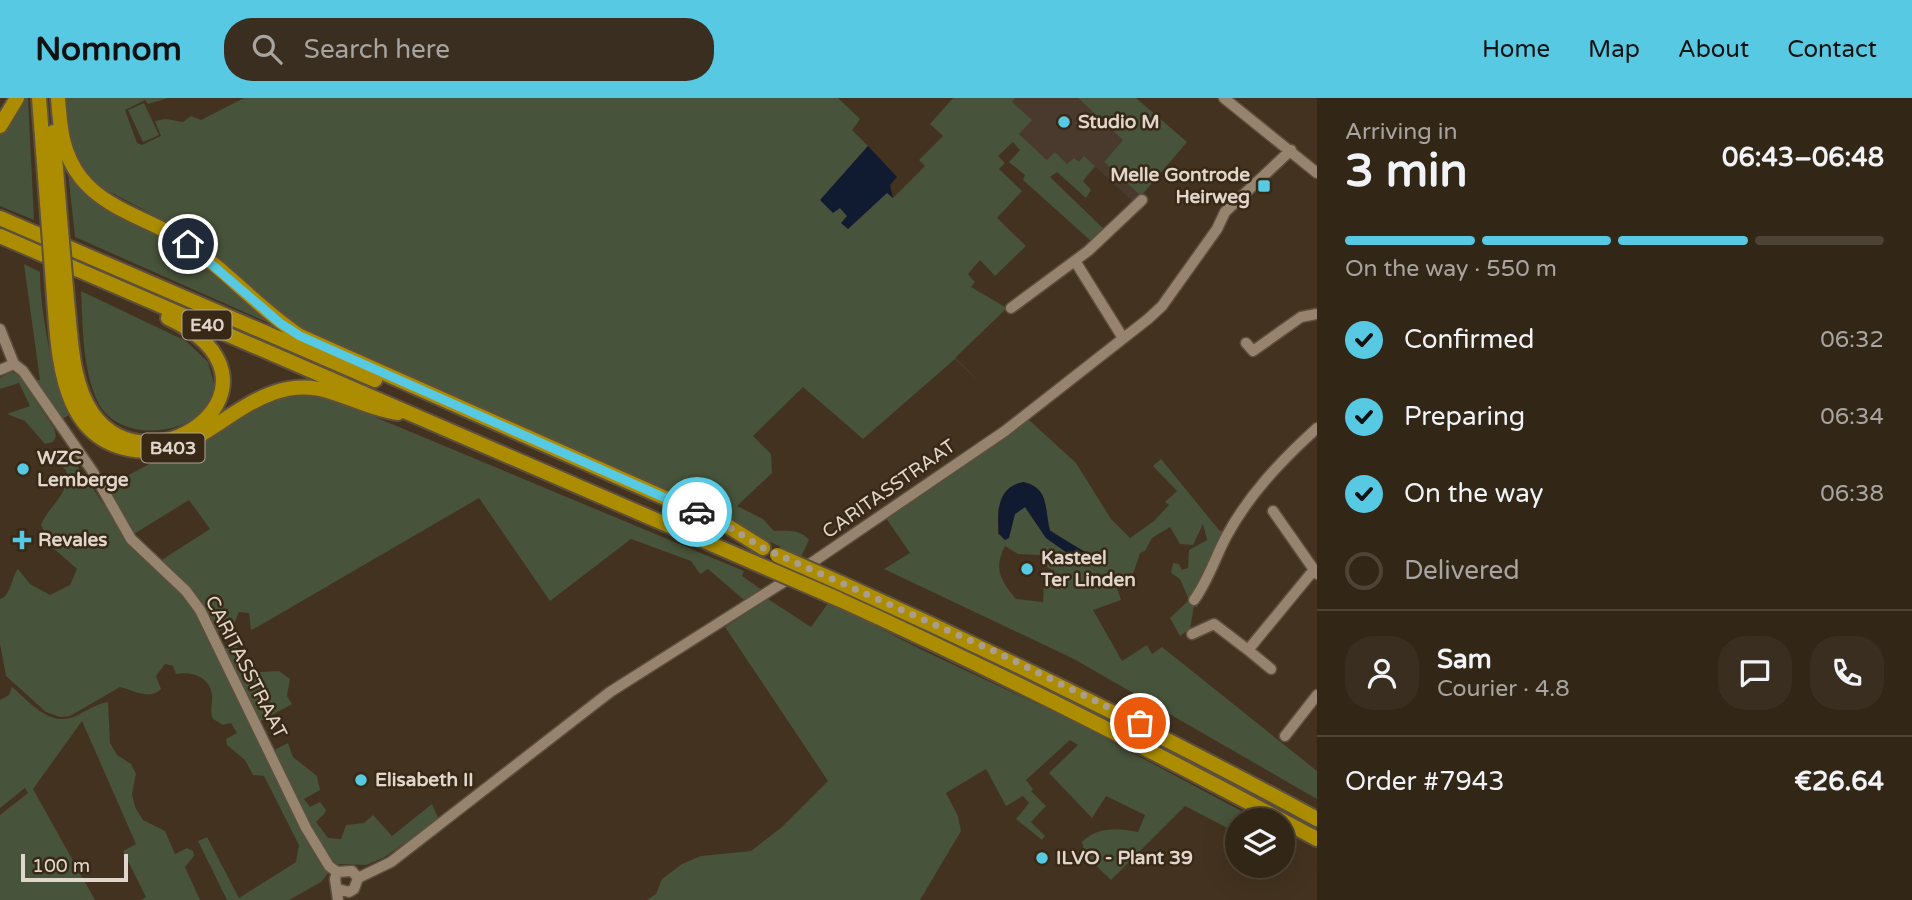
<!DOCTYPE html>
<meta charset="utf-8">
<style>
body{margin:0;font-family:"Varela Round",sans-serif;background:#3a2e20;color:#f1f3f6;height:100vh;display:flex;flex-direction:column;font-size:26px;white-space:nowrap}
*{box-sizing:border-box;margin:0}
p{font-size:23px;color:#a8a5a1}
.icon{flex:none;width:38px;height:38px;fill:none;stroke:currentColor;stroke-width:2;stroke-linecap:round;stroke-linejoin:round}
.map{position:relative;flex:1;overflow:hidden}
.details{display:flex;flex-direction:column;background:#322617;width:595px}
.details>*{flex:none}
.buttons{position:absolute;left:1225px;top:710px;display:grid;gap:14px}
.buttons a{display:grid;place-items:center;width:70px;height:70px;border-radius:50%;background:#322617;box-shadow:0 7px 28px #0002,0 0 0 2px #4d4336;font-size:35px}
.scale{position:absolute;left:21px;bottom:18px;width:107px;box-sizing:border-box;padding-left:7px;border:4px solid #e1d6cb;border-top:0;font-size:19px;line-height:24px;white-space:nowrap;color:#e1d6cb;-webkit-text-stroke:5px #382816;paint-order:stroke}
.pin{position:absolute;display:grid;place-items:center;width:60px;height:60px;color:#fff;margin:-30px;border:4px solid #fff;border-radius:50%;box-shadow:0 2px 7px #0007}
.courier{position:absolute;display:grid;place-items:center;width:70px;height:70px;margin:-35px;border:5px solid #57c9e2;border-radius:50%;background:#fff;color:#222;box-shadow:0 2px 9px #0007}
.headline em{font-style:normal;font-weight:700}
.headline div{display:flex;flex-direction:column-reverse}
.headline{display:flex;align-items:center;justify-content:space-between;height:119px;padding:0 28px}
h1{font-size:46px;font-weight:700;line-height:52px}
.bar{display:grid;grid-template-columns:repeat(4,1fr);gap:10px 7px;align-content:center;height:84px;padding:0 28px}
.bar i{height:9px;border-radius:5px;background:#4d4336}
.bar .current{background:#57c9e2}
.bar p{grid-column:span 4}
.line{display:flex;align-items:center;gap:18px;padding:0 28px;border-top:2px solid #4d4336}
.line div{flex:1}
.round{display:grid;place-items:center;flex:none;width:74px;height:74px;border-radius:28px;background:#3a2e20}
ol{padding:0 28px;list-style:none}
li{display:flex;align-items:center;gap:21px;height:77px}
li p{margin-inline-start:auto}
li .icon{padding:7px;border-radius:50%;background:#57c9e2;color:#111;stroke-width:4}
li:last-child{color:#a8a5a1}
li i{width:38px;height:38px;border:4px solid #4d4336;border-radius:50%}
header{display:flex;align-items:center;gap:42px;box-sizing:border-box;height:98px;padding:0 35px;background:#57c9e2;color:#111}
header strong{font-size:33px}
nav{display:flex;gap:38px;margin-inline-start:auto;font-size:24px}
.search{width:490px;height:63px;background:#3a2e20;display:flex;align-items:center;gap:18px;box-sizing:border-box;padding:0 24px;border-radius:28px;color:#a8a5a1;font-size:26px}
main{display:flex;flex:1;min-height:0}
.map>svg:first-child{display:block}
.commercial{fill:#493a2d}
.green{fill:#47533a;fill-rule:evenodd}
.water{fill:#101b31}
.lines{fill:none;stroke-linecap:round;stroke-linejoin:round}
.minor-casing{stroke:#5d4f3e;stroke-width:13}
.highway-casing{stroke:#5d4f3e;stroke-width:18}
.minor{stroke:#97846f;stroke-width:10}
.highway{stroke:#ac8d01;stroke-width:14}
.highway-bridge-casing{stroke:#5d4f3e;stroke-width:18;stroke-linecap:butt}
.highway-bridge{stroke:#ac8d01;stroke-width:14}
.done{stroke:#aa9d8f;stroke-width:7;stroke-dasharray:0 12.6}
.route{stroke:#57c9e2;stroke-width:9}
.poi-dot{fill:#57c9e2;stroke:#382816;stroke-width:2.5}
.labels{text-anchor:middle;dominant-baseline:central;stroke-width:5;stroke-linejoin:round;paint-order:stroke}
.shield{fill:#382816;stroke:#aea295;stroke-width:2}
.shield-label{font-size:18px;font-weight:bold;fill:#e1d6cb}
.poi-label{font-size:19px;font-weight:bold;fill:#e1d6cb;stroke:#382816;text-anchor:start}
.street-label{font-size:19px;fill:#e1d6cb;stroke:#382816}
</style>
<header>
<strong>Nomnom</strong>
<div class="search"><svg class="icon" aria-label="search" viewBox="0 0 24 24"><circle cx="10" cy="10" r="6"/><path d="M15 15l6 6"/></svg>Search here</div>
<nav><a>Home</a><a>Map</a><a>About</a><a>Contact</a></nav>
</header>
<main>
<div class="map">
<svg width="1317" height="802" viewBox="0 0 1317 802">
<rect width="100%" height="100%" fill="#43321f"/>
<path class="commercial" d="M1015,0H1078L1124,42L1104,64L1141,98L1133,104L1096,69L1090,75L1074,61L1067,67L1047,62L999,17Z"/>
<path class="green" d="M21,0H28L34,122L0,108V34Z
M64,0H168L148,6L145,2L125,12L137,45L142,47L161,38L155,23L166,21L183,24L191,18L201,22L244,0H838L860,21L852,32L868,48L821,102L839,109L848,118L842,125L887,94L893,100L925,68L919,62L943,38L930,26L953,0H1015L1012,4L1032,22L1019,36L1047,62L1055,54L1067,66L1074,60L1079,64L1084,58L1095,68L1083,83L1091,92L1086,100L1057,74L1050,79L1105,132L1091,143L1023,82L1025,77L1009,64L1020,52L1013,44L998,58L1005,65L999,71L1022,93L997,120L1026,148L995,178L980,162L968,176L975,184L971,189L1007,210L955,260L984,288L955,261L863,341L803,289L753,338L771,356L772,375L737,408L763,421L774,433C787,433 800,431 809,442L801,459L726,422L295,232L220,162L176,129L97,87L76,59L70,43Z
M1078,0H1136L1187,44L1141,98L1104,64L1123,42Z
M144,5L159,37L143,44L128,12Z
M68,74C102,115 142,122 185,151C216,172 244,201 271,226L75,139Z
M24,166L40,174C40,213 53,282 69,317L61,322L36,282H40Z
M81,193L186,243L208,264L215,289C212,296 209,308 203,313C176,341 112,341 96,300C82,266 83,228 81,193Z
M11,274L18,276L54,330L56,338L53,344L45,346L25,323L7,316L30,308L19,285L0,291V280Z
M285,294H315L744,473L742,478L762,492L744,502L708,471L700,476L691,463L631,441L550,503L479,400L259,528L251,532L249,515L239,514L234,526L216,534L160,463L210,431L189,402L134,436L108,388Z
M1028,321L1076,365L1111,421L1130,440L1154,423L1169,407L1165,404L1177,393L1153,368L1161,361L1219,432L1225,434L1201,478L1197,509L1194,508L1190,531L1180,538L1170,520L1189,502L1180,481L1171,475L1173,465L1179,466L1182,472L1188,470L1189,452L1207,442L1203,426L1193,447L1180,446L1170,429L1152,440L1145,453L1140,455L1129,488L1117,490L1121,502L1093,512L1122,563L1147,547L1152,556L1162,549L1317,673V701L1074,561L884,471L910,455L886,420ZM1023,384C1050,390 1044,410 1050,432L1086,456V468L1046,440L1025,409L1015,416L1003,438L998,436V411ZM1005,448L1018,456L1041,457L1048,470L1055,473L1044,481L1043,504L1016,501C1001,483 993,471 1005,448Z
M60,351L67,353L134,450L181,493L223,551L236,546L245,569L251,568L260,574L279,573L290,581L287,598L292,606L261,623L274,652L288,645L293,659L317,678L320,692L304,701L310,709L320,704L326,712L324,716L316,724L328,740L341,741L346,727L364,725L373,717L392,738L432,706L439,722L383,760L366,767L340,766L333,769L321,784L289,802H227L198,743L207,739L239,800L296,764L299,747L264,678L253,677L245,662L227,647L226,641L237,635L231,625L223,627L213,621C209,612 213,606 212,597C210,579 192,573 176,576L173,568L165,566L156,578L161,591C149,603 134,592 120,589L70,618L60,619L46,614L6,578L0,546V501C11,498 11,480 18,471L30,486L50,497L70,487L77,471L52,449L41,427C48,408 71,396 66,372L53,361Z
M768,501L811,529L829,504L922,552L1069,621L1260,723H1237V735L1185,708L1111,782L1085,757L1082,744C1097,728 1119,730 1138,734L1145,717L1106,698L1092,720L1049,675L1078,647L1070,642L1026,682L1033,691L1031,693L1046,708L1031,724L1045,738L1042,742L1016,721L1029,705L1023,698L1006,708L986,671L946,695L958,718L961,733L920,802H647L656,796L662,781L682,766L701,758L751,753L782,729L828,683L725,529Z
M12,589C32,606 51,631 78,617C87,612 99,605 108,604L110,645L117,657L131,666L136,676L132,696L135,709L143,722L165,733L175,756L187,750L193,753L194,758L185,769L200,802H141L146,799L123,753L136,746L82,623L33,691L95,802H0V717L28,695L25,690L0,710V602L9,597Z"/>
<path class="water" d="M868,48L897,79L890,87L893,100L887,95L848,131L841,125L847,118L840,110L833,115L820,102Z
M1023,384C1050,390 1044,410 1050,433L1092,458L1086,468L1046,440L1025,409L1015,416L1009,440L1005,442L999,436C997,414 997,389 1023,384Z"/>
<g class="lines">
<g class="minor-casing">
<path id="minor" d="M1224,0L1317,75
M1075,163L1123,240
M1011,210L1088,153L1142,102
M0,231L14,266
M1246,245L1253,253L1301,219L1317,216
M14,266L23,273L93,374L131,441L186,493L200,512L306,730L329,768L337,774
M0,272L14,266
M1273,413L1317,476
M1194,502C1208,483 1215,460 1226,439C1249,396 1281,363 1317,330
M1192,536L1214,526L1248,552L1313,473
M1248,552L1271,571
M1285,638L1317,597
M337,774L335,781L338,802
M337,774L352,773L358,780
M358,780L391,764L610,594L782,485L1005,333L1148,221L1162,208L1217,131L1225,114L1291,52
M338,791L349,794L354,791L358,780"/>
</g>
<g class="highway-casing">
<path id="highway" d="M39,0L48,118
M58,0C60,29 62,56 81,80C106,112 152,122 185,144C226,172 259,211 300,238L726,427L763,450
M0,28L17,0
M53,34L60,120
M0,120L375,282
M0,138L769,471
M54,200C59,265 61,353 150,353
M67,202C71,238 71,285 93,316C152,398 304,284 168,220
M192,342C238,316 275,276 331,294C354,301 374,312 398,315
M843,486C1005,559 1160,636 1317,721
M838,501C1001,575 1159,656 1317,741"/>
</g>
<use href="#minor" class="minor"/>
<use href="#highway" class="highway"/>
<g class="highway-bridge-casing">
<path id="highway-bridge" d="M48,118L54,200
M60,120L67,202
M777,457L843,486
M769,471L838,501"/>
</g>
<use href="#highway-bridge" class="highway-bridge"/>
</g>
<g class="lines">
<path class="done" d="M697,414L726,427L763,450L996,554L1140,625"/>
<path class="route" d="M188,146L280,225L300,238L697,414"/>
</g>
<g class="poi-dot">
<circle cx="1064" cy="24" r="7"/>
<rect x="1257" y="81" width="14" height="14" rx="3.5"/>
<circle cx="23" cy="371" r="7"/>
<path d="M18.5 431.5h7v7h7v7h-7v7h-7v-7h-7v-7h7z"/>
<circle cx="1027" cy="471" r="7"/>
<circle cx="361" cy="682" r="7"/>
<circle cx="1042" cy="760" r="7"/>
</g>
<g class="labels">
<g class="shield">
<rect x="182.5" y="212.5" width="49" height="29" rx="5"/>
<rect x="141.5" y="335.5" width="63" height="29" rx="5"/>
</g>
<g class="shield-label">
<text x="207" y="227">E40</text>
<text x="173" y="350">B403</text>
</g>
<g class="poi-label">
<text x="1078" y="24">Studio M</text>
<text x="1250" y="77" text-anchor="end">Melle Gontrode<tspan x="1250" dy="22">Heirweg</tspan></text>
<text x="37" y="360">WZC<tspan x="37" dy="22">Lemberge</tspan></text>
<text x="38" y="442">Revales</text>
<text x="1041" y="460">Kasteel<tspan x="1041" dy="22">Ter Linden</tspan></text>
<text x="375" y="682">Elisabeth II</text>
<text x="1056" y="760">ILVO - Plant 39</text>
</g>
<g class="street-label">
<text transform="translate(889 391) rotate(-35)">CARITASSTRAAT</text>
<text transform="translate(246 569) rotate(63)">CARITASSTRAAT</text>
</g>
</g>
</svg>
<div class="buttons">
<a><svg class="icon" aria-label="layers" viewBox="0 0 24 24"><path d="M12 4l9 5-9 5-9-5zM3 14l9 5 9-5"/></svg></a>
</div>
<div class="scale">100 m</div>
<div class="pin" style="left:1140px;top:625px;background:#ea580c"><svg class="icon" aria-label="bag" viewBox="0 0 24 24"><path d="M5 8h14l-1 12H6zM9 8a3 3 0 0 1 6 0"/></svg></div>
<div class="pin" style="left:188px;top:146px;background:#1f2937"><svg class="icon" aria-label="home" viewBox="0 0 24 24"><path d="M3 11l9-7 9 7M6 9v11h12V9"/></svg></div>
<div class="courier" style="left:697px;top:414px"><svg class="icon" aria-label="car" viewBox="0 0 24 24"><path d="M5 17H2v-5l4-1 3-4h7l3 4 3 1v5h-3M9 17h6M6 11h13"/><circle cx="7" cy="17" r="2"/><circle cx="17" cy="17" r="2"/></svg></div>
</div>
<section class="details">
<div class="headline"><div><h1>3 min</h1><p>Arriving in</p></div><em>06:43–06:48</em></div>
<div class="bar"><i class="current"></i><i class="current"></i><i class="current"></i><i></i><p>On the way · 550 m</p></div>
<ol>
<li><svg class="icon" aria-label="check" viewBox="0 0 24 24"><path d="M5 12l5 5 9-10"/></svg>Confirmed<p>06:32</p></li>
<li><svg class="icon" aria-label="check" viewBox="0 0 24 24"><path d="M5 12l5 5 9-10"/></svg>Preparing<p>06:34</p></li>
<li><svg class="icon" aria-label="check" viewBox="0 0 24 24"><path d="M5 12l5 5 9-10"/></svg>On the way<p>06:38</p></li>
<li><i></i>Delivered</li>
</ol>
<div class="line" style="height:126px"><a class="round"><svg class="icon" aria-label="person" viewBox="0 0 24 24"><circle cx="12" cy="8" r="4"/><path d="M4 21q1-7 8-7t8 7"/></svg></a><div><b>Sam</b><p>Courier · 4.8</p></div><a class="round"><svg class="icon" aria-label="chat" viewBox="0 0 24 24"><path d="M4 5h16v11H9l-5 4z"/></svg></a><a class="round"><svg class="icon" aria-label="phone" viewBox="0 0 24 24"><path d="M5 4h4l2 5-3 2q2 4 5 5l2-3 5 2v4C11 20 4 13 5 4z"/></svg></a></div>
<div class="line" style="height:91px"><div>Order #7943</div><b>€26.64</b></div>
</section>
</main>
